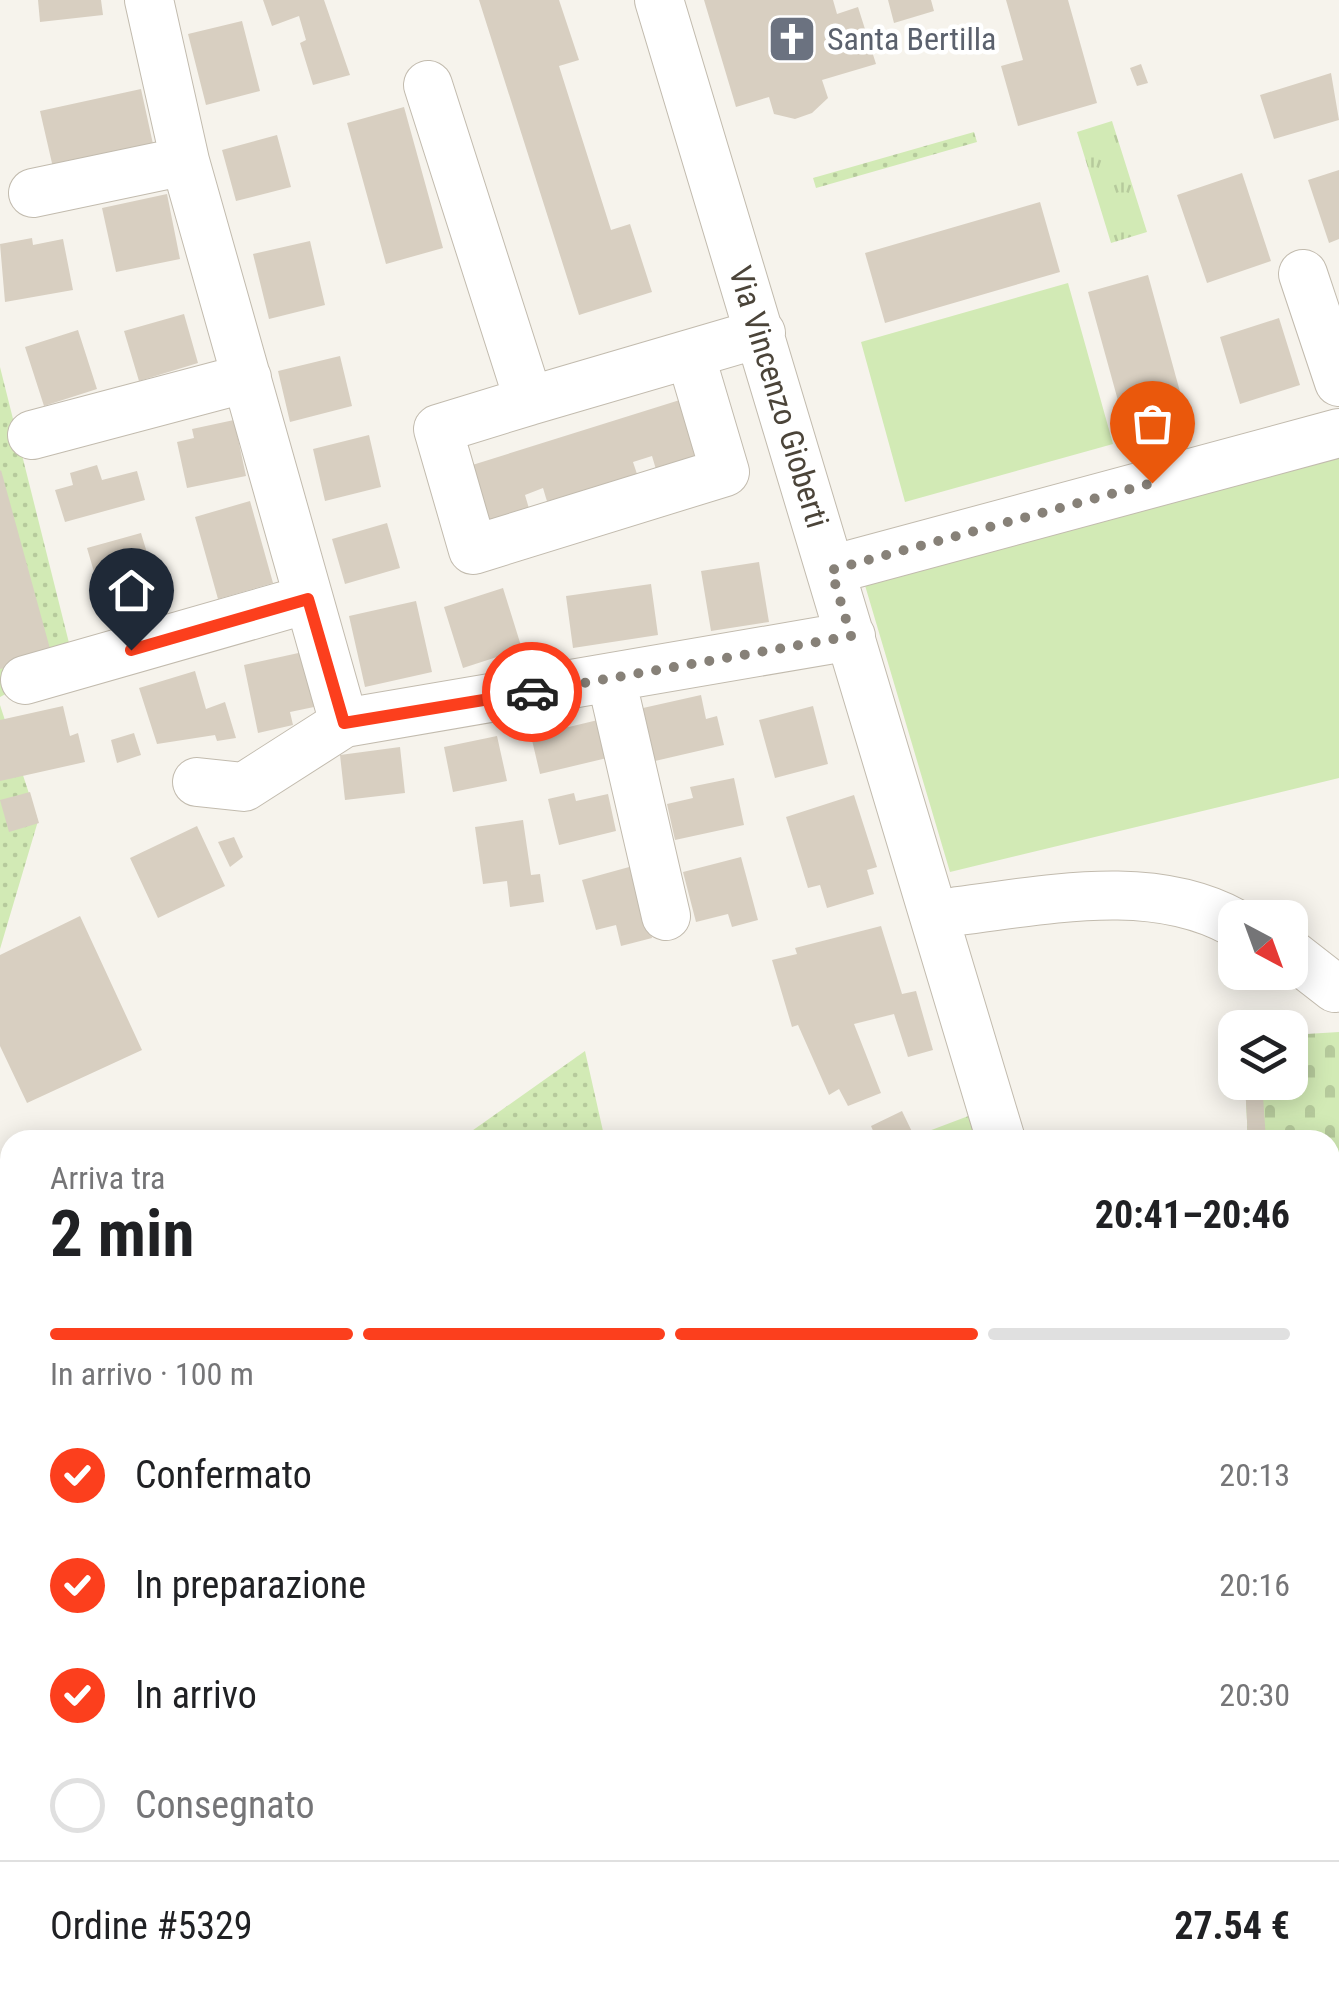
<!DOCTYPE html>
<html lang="it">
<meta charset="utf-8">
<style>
body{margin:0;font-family:"Roboto Condensed",sans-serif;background:#f2f2f2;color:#202124;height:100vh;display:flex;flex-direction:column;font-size:38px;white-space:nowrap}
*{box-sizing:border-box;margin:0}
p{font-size:32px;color:#757577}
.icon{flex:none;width:55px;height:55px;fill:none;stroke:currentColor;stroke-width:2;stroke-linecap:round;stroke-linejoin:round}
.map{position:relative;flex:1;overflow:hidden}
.panel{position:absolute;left:0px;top:1130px;width:1340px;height:882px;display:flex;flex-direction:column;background:#fff;border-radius:30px 30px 0 0;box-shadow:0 5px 25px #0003}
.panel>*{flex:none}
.needle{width:65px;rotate:139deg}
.buttons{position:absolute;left:1218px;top:900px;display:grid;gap:20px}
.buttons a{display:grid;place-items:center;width:90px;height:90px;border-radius:20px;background:#fff;box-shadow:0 5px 25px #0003;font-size:50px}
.pin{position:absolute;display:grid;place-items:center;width:85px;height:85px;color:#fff;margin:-102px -42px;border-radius:50% 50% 50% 0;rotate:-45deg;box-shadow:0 0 10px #0007}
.pin .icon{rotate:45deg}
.courier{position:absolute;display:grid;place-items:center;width:100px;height:100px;margin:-50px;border:8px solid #fc3f1d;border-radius:50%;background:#fff;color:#222;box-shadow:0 2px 12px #0007}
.head em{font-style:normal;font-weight:700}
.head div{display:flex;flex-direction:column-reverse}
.head{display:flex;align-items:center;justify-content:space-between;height:170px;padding:0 50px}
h1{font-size:65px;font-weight:700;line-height:75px}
.bar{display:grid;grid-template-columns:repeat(4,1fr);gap:15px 10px;align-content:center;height:120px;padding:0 50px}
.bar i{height:12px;border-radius:8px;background:#e0e0e0}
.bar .selected{background:#fc3f1d}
.bar p{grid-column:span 4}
.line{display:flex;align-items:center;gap:25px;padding:0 50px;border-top:2px solid #e0e0e0}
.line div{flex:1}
ol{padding:0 50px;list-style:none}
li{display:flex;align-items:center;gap:30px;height:110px}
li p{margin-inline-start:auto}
li .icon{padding:10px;border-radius:50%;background:#fc3f1d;color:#fff;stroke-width:4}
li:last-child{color:#757577}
li i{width:55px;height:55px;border:5px solid #e0e0e0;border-radius:50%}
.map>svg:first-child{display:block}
.grass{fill:url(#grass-dots)}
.cemetery{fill:url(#cemetery-stones)}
.park{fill:url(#park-tufts)}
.garden{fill:#d2eab5}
.building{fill:#d8cfc1}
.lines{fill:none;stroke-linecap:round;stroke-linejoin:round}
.minor-casing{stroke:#c2bbae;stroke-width:50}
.minor{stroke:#fff;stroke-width:48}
.done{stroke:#878178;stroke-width:10;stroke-dasharray:0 18}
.route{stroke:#fc3f1d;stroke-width:12}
.labels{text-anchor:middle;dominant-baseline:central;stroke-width:9;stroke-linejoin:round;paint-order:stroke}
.worship-label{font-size:32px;fill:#5b616d;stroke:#fff;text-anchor:start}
.street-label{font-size:32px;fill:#4b4439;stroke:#fff}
</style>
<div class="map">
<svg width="1339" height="2012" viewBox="0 0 1339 2012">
<defs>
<pattern id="grass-dots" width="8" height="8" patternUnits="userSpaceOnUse" patternTransform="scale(2.5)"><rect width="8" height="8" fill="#d2eab5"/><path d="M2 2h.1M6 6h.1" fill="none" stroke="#b6ca9c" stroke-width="1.8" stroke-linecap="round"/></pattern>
<pattern id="cemetery-stones" width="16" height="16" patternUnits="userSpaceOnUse" patternTransform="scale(2.5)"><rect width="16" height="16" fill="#d2eab5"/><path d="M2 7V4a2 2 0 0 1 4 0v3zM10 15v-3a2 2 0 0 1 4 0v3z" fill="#b6ca9c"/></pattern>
<pattern id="park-tufts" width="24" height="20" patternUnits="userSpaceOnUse" patternTransform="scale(2.5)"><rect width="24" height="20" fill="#d2eab5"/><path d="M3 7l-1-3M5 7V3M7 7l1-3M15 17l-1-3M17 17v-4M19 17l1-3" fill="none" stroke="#b6ca9c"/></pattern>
</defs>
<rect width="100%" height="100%" fill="#f6f3ec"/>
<path class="grass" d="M974,132L977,142L816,188L813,178Z
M0,367L73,659L0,697Z
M0,705L38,821L0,949Z
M585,1051L605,1140H459Z
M10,1458V1558L0,1563V1465Z
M391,2003H559L560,2012H516L512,2008L394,2012Z"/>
<path class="cemetery" d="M1339,1032V1274H1330V1140H1248L1245,1083L1290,1082V1035Z"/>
<path class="park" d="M1112,121L1147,232L1111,243L1077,132Z
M979,1112L986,1140H905Z
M1228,2002L1231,2012H946L945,2003Z"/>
<path class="garden" d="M1068,283L1113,444L905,502L861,342Z
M1339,456V778L950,872L864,582Z"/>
<path class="building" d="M38,0H101L103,15L40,22Z
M263,0H324L350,75L313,85L300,43L306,40L299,16L272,26Z
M479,0H559L579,60L559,66L611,230L630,224L652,292L579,315Z
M704,0H833L837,14L858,7L876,64L822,80L828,98L812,113L795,119L774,114L769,97L736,107Z
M888,0H931L934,11L894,23Z
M1006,0H1068L1097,103L1018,126L1001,66L1023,60Z
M242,21L260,91L206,105L188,34Z
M1141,64L1148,83L1137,86L1130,68Z
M1331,73L1339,120L1274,139L1260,95Z
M141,89L153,144L54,172L40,111Z
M404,107L443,248L386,264L347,123Z
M277,135L291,187L236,201L222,150Z
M1339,170V239L1329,243L1308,180Z
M1242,173L1271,261L1207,283L1177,195Z
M167,194L180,259L116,272L102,208Z
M1040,202L1060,272L885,323L865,253Z
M32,238L33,245L63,239L73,290L5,302L0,244Z
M310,241L325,305L269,319L253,254Z
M1148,275L1185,410L1125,426L1088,292Z
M184,314L198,363L139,381L124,331Z
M1279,318L1300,385L1240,404L1220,337Z
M78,330L97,389L44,406L25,347Z
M340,356L352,406L290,422L278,371Z
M683,399L703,462L658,476L652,456L633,462L639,480L549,508L543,488L525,495L530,512L485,526L466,467Z
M234,420L246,476L187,488L177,442L194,438L192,429Z
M369,435L381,487L325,501L313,449Z
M97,465L102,480L137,471L145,500L65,522L55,490L73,485L70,473Z
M1,470L52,656L0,669V471Z
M250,501L273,583L218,599L195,517Z
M387,523L400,568L345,584L332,539Z
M141,533L165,613L111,630L87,548Z
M759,562L769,622L711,631L701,571Z
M651,584L658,635L573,648L566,596Z
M503,588L522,649L463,668L444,607Z
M416,601L432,672L365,687L349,616Z
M303,652L314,707L290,712L293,725L258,733L244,665Z
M195,671L206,709L225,702L236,738L217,741L215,735L157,744L139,688Z
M701,695L706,719L717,716L724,745L655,761L643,708Z
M63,706L70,736L78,733L85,762L0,781V720Z
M813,706L828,764L775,778L759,720Z
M598,720L607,758L540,774L531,736Z
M134,733L141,755L117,763L111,740Z
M497,736L507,781L453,792L444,747Z
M400,747L405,793L345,800L340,755Z
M734,778L744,825L675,840L667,804L693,798L690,787Z
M30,792L39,823L9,832L0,800Z
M574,793L576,801L608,794L616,831L559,845L548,799Z
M854,795L877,867L867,870L874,894L827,908L820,885L808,888L786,817Z
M523,820L531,875L540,874L544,902L510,907L507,881L483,884L475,827Z
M197,826L225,886L158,918L130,858Z
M234,837L243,857L230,867L218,842Z
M741,857L758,920L732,927L728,914L696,922L683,872Z
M640,864L652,938L621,946L616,925L596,930L582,880Z
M80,916L142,1050L27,1103L0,1046V955Z
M881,926L902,994L916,991L933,1050L908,1057L894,1014L854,1024L881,1093L848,1106L839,1089L829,1095L798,1025L792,1027L772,960L797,954L795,948Z
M1245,1082H1262L1266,1140H1248Z
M902,1111L916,1140H877L871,1126Z
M1330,1251H1339V1274H1330Z
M1337,1812L1339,1859L1330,1863V1815Z
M1330,1897H1339V1917H1330Z"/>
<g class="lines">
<g class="minor-casing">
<path id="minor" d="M149,0L185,161L344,723L851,636
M659,0L1001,1140
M428,85L529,401L761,333
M33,193L185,161
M1303,274L1339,382
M529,401L438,429L473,550L725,472L690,354
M32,435L247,378
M831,570L1339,433
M611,678L666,916
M25,680L308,599
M197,782L244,787L344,723
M935,918L958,911C1048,900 1152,877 1235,923
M1290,953L1335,988
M1259,2002L1262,2012
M581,2012L592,2002"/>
</g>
<use href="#minor" class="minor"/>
</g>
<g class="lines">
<path class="done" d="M532,692L851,636L831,570L1152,483"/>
<path class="route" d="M131,650L308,599L344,723L532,692"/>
</g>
<defs>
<g id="church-square" transform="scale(2.5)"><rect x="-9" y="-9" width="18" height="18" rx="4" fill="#6b7280" stroke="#fff"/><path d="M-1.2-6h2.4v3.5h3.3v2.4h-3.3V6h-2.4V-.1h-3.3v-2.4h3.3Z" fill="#fff"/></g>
</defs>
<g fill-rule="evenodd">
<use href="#church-square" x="792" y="39"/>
</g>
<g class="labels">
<g class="worship-label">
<text x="827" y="39">Santa Bertilla</text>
</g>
<g class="street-label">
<text transform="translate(779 397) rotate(73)">Via Vincenzo Gioberti</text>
</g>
</g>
</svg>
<div class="buttons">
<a><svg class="needle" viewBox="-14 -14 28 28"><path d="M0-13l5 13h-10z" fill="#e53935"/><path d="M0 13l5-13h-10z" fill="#757577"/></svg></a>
<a><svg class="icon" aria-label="layers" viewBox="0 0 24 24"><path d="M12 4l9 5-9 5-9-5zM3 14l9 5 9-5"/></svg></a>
</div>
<div class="pin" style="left:1152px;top:483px;background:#ea580c"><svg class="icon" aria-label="bag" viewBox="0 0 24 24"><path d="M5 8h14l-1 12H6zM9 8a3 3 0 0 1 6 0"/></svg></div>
<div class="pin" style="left:131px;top:650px;background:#1f2937"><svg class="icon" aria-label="home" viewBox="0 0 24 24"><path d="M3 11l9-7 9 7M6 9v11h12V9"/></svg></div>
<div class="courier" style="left:532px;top:692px"><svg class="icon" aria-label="car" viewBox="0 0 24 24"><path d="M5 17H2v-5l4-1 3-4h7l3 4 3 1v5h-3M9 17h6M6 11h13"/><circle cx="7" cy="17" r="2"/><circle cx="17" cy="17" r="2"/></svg></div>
<section class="panel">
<div class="head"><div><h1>2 min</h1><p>Arriva tra</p></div><em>20:41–20:46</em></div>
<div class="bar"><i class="selected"></i><i class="selected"></i><i class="selected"></i><i></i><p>In arrivo · 100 m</p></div>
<ol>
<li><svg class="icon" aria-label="check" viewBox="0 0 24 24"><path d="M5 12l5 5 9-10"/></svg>Confermato<p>20:13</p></li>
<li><svg class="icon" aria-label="check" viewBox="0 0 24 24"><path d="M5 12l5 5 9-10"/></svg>In preparazione<p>20:16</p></li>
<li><svg class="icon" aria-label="check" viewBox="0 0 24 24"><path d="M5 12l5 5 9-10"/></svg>In arrivo<p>20:30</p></li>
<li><i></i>Consegnato</li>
</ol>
<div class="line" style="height:130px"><div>Ordine #5329</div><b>27.54 €</b></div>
</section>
</div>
